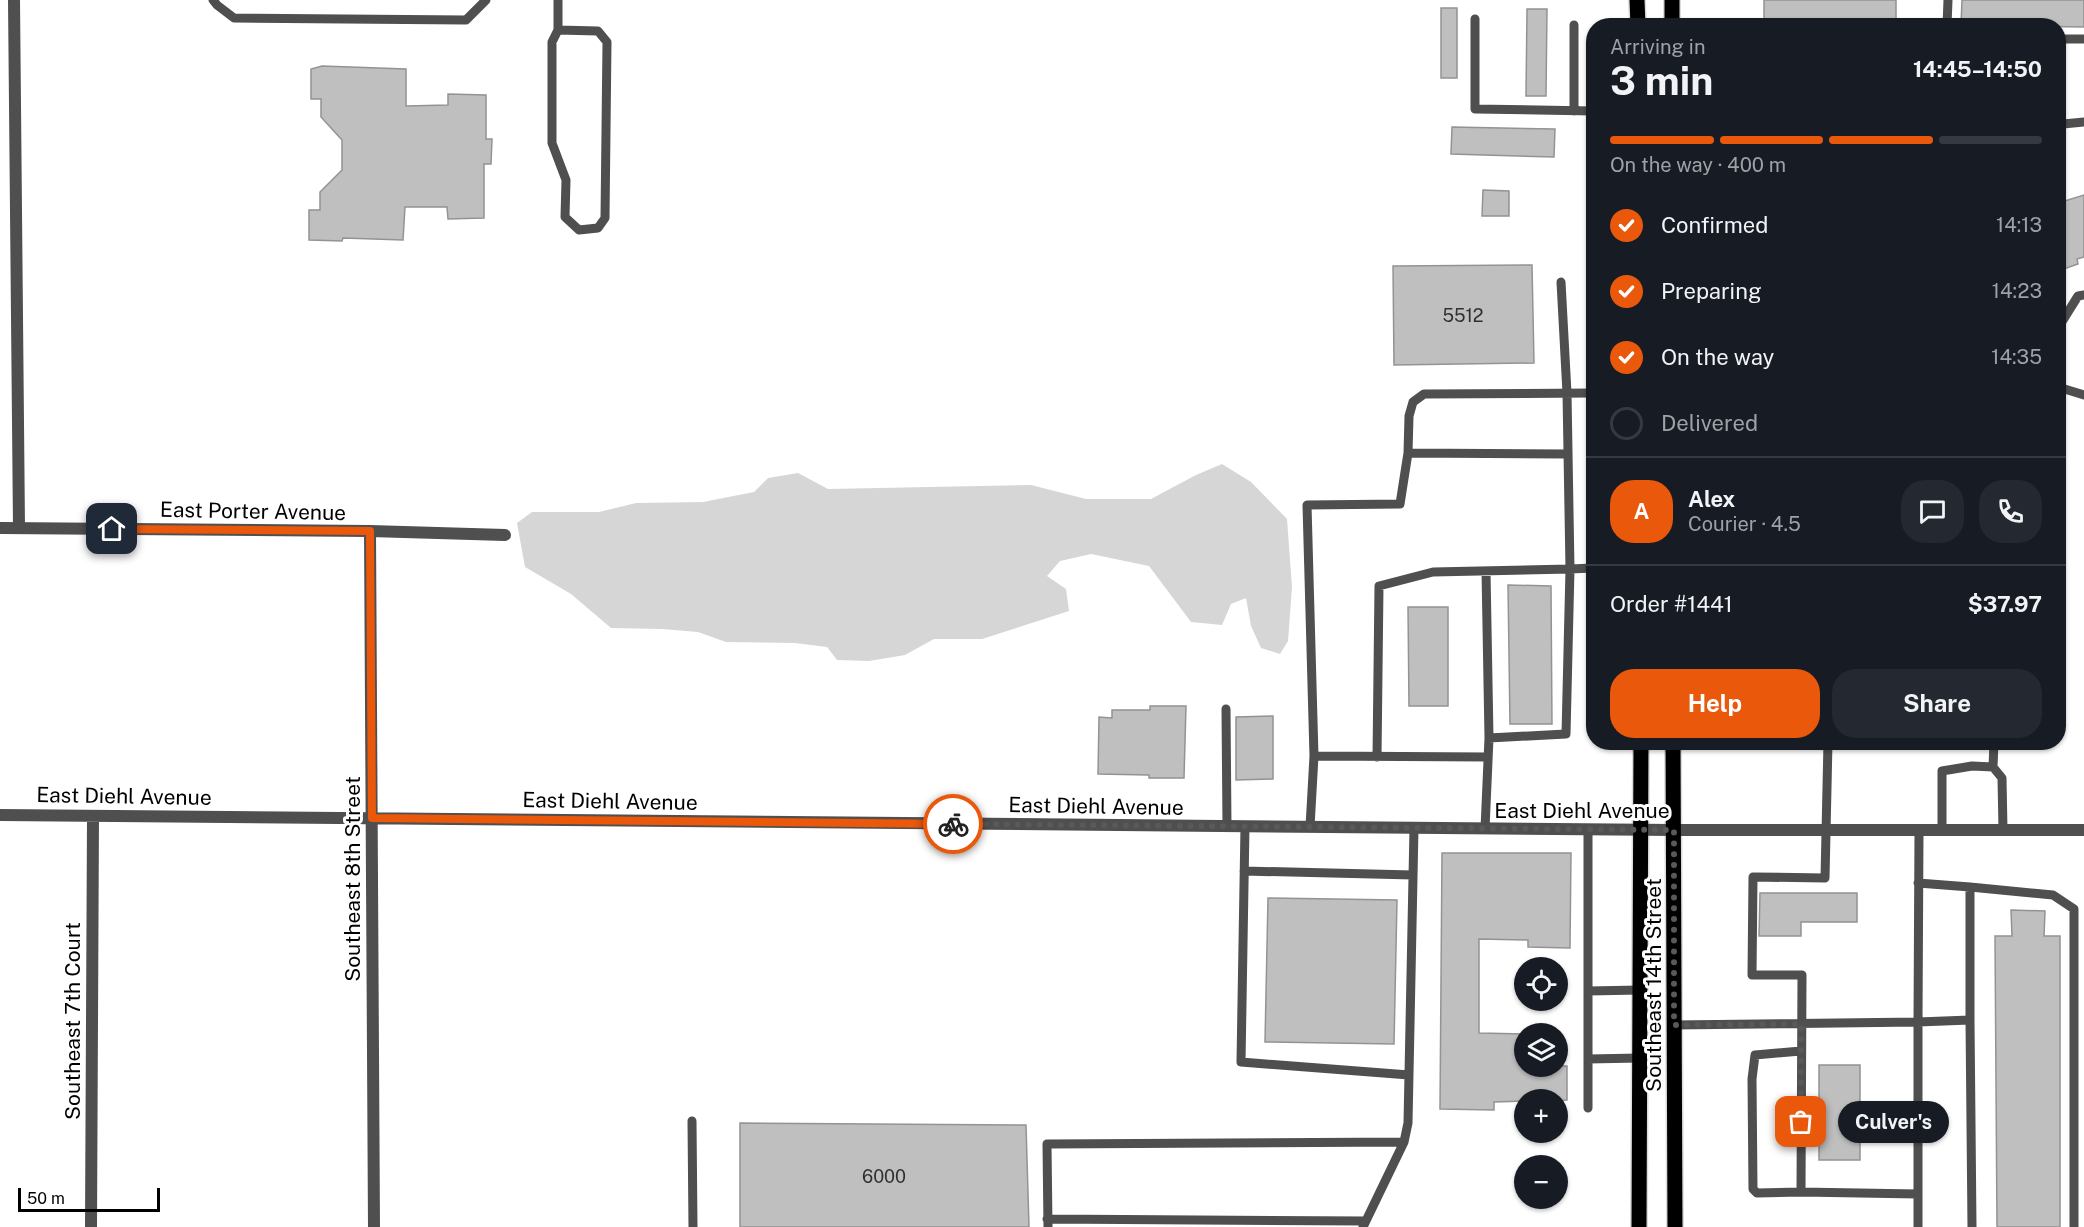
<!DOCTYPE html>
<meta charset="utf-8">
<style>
body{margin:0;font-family:"Public Sans",sans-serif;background:#242831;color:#f1f3f6;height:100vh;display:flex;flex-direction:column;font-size:22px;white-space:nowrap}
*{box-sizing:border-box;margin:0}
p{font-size:20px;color:#9ea1a6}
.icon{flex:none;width:33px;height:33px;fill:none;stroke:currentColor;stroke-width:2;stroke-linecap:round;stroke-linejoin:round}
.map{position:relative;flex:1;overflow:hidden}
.sheet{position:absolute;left:1586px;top:18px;width:480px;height:732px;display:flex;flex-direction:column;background:#171b24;border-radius:24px;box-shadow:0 2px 4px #0004}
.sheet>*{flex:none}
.tools{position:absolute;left:1514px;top:957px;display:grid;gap:12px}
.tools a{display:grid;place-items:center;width:54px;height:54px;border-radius:50%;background:#171b24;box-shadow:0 2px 4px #0004;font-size:30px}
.scale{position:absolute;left:18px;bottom:15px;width:142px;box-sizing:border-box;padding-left:6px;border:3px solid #000;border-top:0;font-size:16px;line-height:21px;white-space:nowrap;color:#000;-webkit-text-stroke:4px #fff;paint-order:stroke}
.pin{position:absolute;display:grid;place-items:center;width:51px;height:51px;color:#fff;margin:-26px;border-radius:12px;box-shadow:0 3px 9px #0006}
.courier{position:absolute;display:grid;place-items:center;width:60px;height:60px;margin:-30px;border:4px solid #ea580c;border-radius:50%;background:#fff;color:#222;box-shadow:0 2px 8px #0007}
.bubble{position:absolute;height:42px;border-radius:21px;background:#171b24;box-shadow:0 2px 4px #0004;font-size:20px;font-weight:700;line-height:42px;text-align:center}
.summary em{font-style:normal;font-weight:700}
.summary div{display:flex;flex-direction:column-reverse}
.summary{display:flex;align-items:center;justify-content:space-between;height:102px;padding:0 24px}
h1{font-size:39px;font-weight:700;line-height:45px}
.bar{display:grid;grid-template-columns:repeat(4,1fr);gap:9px 6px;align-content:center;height:72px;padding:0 24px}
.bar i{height:8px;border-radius:4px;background:#363941}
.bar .current{background:#ea580c}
.bar p{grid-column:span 4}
.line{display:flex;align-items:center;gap:15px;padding:0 24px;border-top:2px solid #363941}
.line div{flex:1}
.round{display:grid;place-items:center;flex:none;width:63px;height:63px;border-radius:24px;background:#242831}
ol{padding:0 24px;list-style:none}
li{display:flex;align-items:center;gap:18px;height:66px}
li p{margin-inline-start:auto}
li .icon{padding:6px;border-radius:50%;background:#ea580c;color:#fff;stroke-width:4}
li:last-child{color:#9ea1a6}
li i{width:33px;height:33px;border:3px solid #363941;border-radius:50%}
.action{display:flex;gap:12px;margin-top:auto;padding:12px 24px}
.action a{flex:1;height:69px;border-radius:24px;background:#ea580c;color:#fff;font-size:24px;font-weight:700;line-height:69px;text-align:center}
.action a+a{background:#242831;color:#f1f3f6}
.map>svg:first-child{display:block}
.green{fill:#d6d6d6}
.building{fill:#bfbfbf;stroke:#939393;stroke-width:1.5}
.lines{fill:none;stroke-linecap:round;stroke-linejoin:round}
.primary-casing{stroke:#dbdbdb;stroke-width:18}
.lane{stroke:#4f4f4f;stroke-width:9}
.street{stroke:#4f4f4f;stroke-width:12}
.primary{stroke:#000;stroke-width:15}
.done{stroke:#595959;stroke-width:6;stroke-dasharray:0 10.8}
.route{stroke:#ea580c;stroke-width:8}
.labels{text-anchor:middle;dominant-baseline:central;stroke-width:6;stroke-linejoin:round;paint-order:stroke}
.number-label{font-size:18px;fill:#303030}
.street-label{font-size:21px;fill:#000;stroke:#fff}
</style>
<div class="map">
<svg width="2084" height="1227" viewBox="0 0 2084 1227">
<rect width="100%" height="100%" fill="#fff"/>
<path class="green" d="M1222,464L1251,482L1287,519L1292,587L1288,641L1280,654L1261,648L1251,626L1246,598L1231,604L1222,625L1191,622L1149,566L1091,554L1060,561L1047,576L1066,589L1069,611L982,639H934L905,655L869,661L837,660L827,647L795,643L726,642L698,632L662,629L611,628L571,594L525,567L517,523L532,512H599L636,503L703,502L754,492L768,478L798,473L828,489L1031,485L1086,499H1151L1196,475Z"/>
<path class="building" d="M1764,0H1896V25L1764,24Z
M1962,0H2084V27L1961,25Z
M1441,8H1457V78H1441Z
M1527,9H1547L1546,96H1526Z
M322,66L406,69V106L448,105V94L486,95V139H492L491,164H484V218L448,219L447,207H405L403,240L343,238L342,241L309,240V210H320V192L342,170V140L321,117V99H311V69Z
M1452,127L1555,129L1554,157L1451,154Z
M1483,190L1509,191V216H1482Z
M2084,195V257L2077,259L2078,264L2058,271V203Z
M1532,265L1534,363L1394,365L1393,266Z
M1508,585L1551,586L1552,724H1510Z
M1408,607H1448V706H1409Z
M1150,706H1186L1184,778H1149V775L1098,774L1099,717L1112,718V710H1150Z
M1273,716V779L1236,780V717Z
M1442,853H1571L1570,948L1528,947V940L1479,939V1033L1524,1034V1066H1567V1100L1494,1102V1110L1440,1109Z
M1760,893H1857V922H1801V936H1759Z
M1268,898L1397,900L1394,1044L1265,1042Z
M2011,910L2045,911L2044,936H2060V1227H1997L1995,936H2012Z
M1819,1065H1860V1107H1866V1129H1860V1160H1819V1126H1816V1107H1819Z
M740,1123L1026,1125L1029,1227H740Z"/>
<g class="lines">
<g class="primary-casing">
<path id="primary" d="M1637,0L1638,26
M1672,0V26
M1673,742L1675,1227
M1639,1227L1641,742"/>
</g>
<path class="lane" d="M213,0L217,5L234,18L466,20L486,0
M558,0V30L552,42V143L566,180L565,217L579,230L598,228L605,218L607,42L598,31L558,30
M1475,19V109L1593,111
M1947,26L1948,0
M2058,39H2084
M1574,111V25
M2058,129L2063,124L2084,122
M2058,328L2078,296L2084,295
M2058,387L2084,395
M1408,453L1568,454
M1486,571L1489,738
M1226,709L1227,826
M1828,742L1825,878L1753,877L1752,975H1802L1801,1192L1918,1194
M1314,756L1307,505L1400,504L1408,453L1409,416L1413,402L1424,394L1593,393
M1377,757L1379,586L1433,572L1570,569L1567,393L1561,282
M1993,767L2002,778L2003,830
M1245,826L1241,1062L1409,1075
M1310,827L1314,756L1488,757
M1485,829L1489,738L1566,734L1570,569L1593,568
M1588,829V1108
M1942,830V771L1972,766L1993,767L1994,742
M1244,871L1413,875
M1918,883L1970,887V1020L1918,1022L1919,830
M1970,887L2053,895L2074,909V1227
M1588,991L1640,990
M1970,1020L1972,1227
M1674,1025L1918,1022V1227
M1801,1051L1755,1055L1752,1079L1753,1189L1757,1193L1801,1192
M1588,1059L1640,1058
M692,1121L693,1227
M1047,1219L1366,1221
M1048,1227L1047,1144L1404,1142
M1363,1227L1404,1142L1408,1123L1414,828"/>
<path class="street" d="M14,0L19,528
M0,528L370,531L505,535
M370,531L374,1227
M0,815L1674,830H2084
M91,1227L93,816"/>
<use href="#primary" class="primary"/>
</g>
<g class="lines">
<path class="done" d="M953,824L1674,830V1025L1801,1024V1122"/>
<path class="route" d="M112,529L370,531L372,818L953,824"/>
</g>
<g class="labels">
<g class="number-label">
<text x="1463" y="315">5512</text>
<text x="884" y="1176">6000</text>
</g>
<g class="street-label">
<text transform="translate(253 511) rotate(1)">East Porter Avenue</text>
<text transform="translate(124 796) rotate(1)">East Diehl Avenue</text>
<text transform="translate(610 801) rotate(1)">East Diehl Avenue</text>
<text transform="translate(1096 806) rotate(1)">East Diehl Avenue</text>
<text x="1582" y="810">East Diehl Avenue</text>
<text transform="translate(352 879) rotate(-90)">Southeast 8th Street</text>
<text transform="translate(1653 985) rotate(-90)">Southeast 14th Street</text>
<text transform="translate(72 1021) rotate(-90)">Southeast 7th Court</text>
</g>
</g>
</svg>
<div class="tools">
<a><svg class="icon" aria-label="locate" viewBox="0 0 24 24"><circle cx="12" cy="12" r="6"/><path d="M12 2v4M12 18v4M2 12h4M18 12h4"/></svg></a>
<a><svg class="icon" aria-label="layers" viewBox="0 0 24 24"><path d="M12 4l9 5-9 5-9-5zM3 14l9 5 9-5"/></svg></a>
<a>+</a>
<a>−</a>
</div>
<div class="scale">50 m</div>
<div class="pin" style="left:1801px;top:1122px;background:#ea580c"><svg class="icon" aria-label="bag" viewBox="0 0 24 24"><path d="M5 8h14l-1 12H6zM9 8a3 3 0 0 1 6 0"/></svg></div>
<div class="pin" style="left:112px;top:529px;background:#1f2937"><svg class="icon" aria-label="home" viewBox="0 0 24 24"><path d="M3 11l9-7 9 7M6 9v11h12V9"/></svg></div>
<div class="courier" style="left:953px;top:824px"><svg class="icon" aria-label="bike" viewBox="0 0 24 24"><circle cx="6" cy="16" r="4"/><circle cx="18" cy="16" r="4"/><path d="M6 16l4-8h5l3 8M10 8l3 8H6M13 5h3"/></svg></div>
<div class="bubble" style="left:1838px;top:1101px;width:111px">Culver's</div>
<section class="sheet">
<div class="summary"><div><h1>3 min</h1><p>Arriving in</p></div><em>14:45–14:50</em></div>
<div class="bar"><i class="current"></i><i class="current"></i><i class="current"></i><i></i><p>On the way · 400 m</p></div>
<ol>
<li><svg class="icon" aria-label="check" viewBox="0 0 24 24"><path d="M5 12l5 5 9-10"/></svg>Confirmed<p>14:13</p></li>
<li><svg class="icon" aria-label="check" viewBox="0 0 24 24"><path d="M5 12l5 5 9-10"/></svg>Preparing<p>14:23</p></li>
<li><svg class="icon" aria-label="check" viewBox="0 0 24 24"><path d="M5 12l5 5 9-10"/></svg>On the way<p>14:35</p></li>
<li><i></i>Delivered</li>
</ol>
<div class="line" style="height:108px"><b class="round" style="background:#ea580c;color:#fff">A</b><div><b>Alex</b><p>Courier · 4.5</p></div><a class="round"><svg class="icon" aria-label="chat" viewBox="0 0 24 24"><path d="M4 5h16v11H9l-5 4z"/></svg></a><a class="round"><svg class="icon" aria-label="phone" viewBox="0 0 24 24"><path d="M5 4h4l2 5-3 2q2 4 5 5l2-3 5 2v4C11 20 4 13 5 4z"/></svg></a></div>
<div class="line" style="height:78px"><div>Order #1441</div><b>$37.97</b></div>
<div class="action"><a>Help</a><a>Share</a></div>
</section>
</div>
